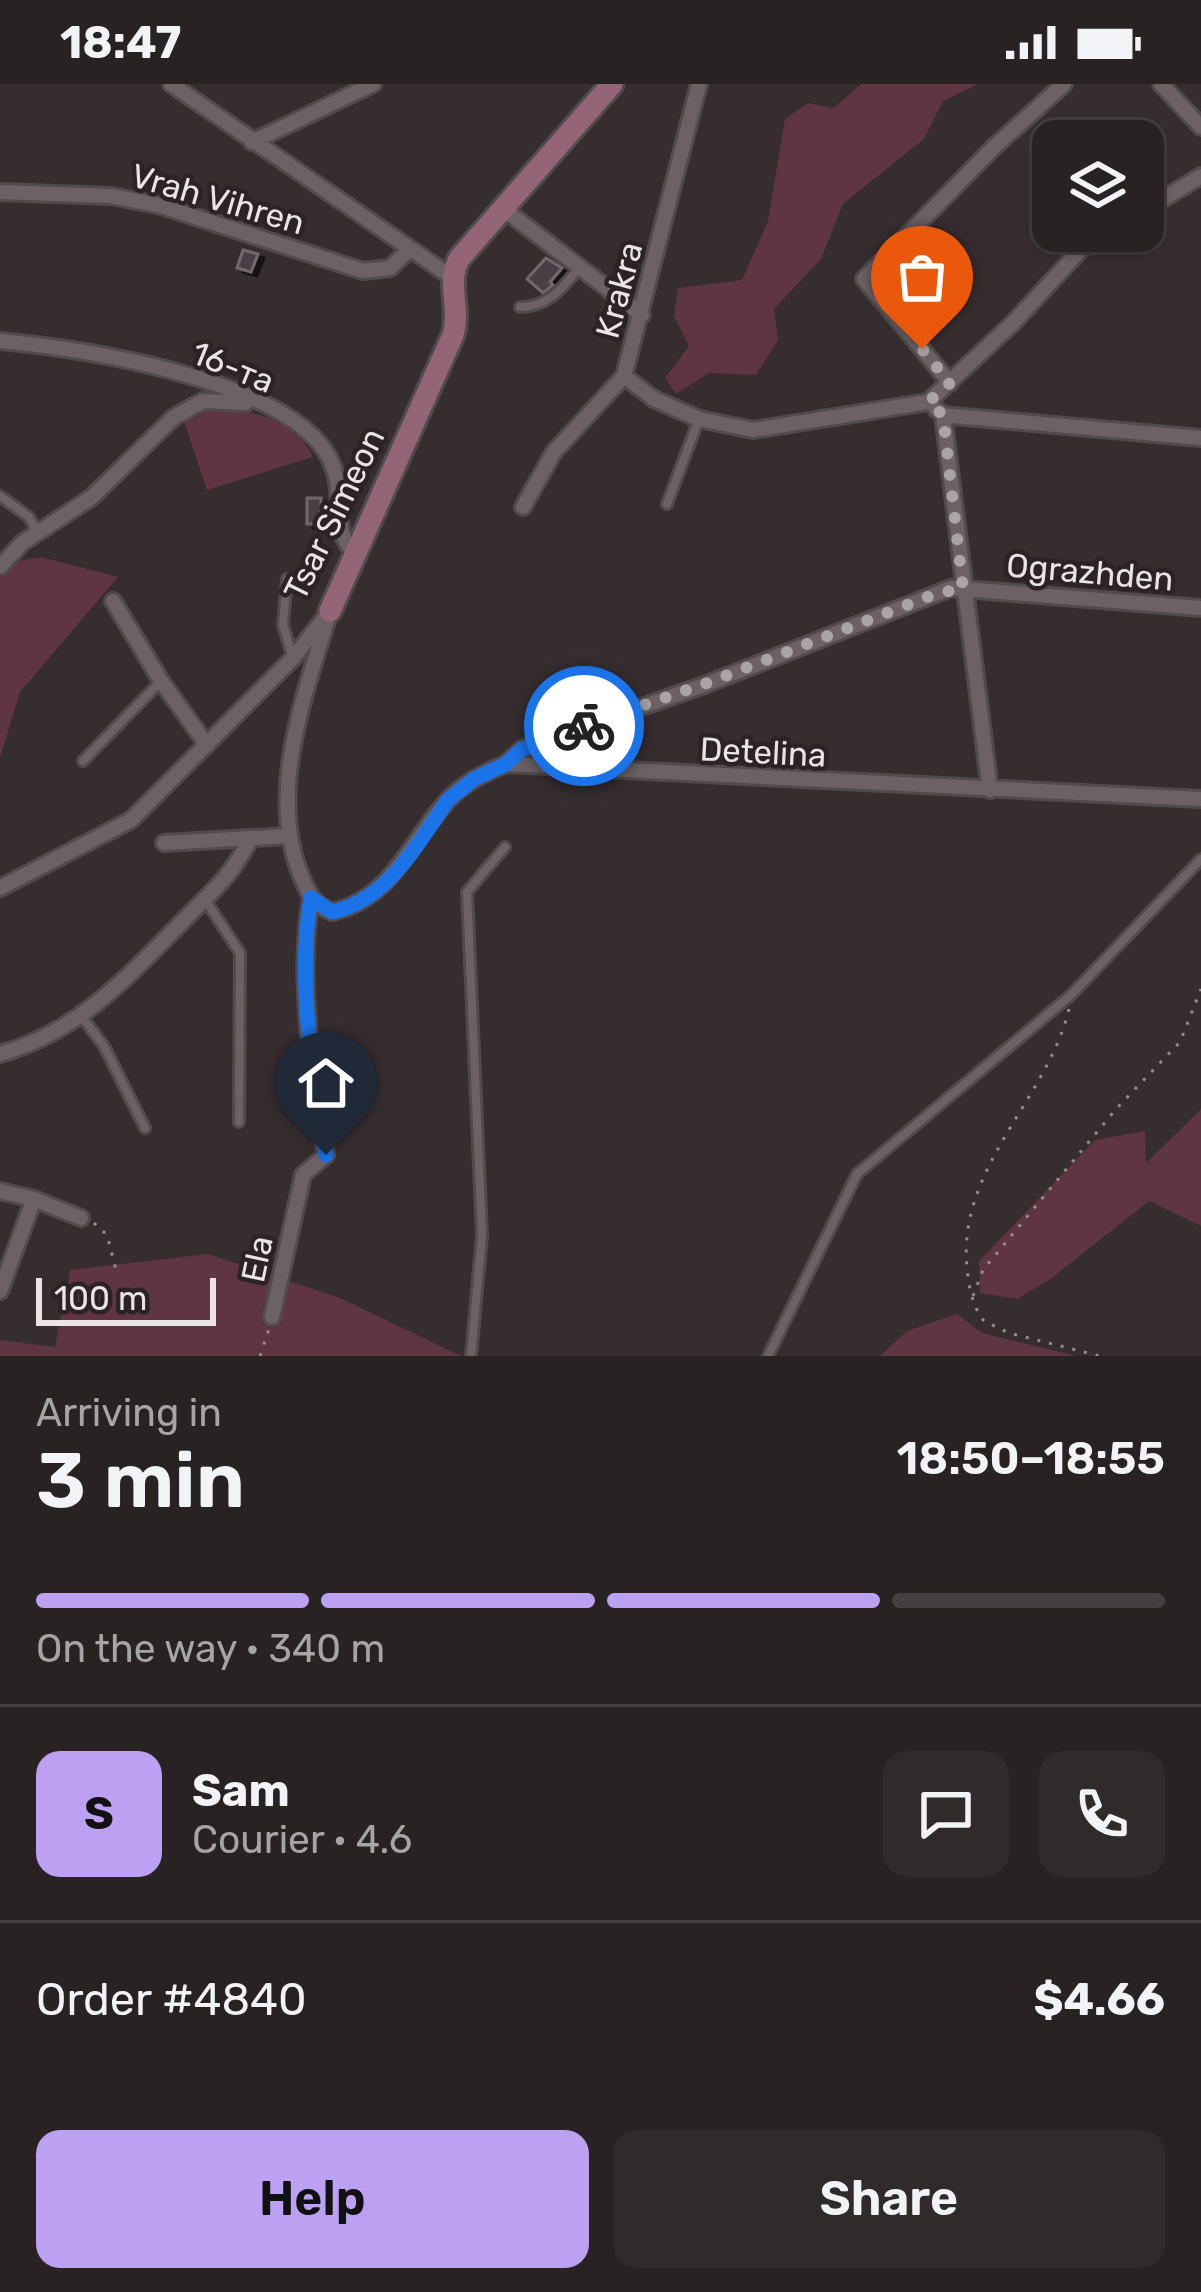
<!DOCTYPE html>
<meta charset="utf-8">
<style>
body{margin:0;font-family:Rubik,sans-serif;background:#302a2b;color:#f1f3f6;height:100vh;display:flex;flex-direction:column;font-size:45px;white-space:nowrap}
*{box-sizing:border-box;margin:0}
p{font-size:39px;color:#a5a4a6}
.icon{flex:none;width:66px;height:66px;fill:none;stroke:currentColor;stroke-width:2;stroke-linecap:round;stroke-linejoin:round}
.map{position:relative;height:1272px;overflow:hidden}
.drawer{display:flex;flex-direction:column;background:#282223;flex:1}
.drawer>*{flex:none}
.controls{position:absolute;left:1032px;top:36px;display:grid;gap:24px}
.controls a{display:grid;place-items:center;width:132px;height:132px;border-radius:24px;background:#282223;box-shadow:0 3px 9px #0004,0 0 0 3px #443f41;font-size:60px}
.scale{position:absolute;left:36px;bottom:30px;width:180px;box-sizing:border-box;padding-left:12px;border:6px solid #eae4e6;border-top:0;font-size:33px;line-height:42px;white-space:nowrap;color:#eae4e6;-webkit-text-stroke:9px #2b2326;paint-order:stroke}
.pin{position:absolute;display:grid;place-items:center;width:102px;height:102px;color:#fff;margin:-123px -51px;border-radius:50% 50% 50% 0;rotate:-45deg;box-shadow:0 0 12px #0007}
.pin .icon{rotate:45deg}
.courier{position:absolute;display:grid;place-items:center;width:120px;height:120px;margin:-60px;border:9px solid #1a73e8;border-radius:50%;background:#fff;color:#222;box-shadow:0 3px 15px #0007}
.headline em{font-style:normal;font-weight:600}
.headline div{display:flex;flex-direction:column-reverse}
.headline{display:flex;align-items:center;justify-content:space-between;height:204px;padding:0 36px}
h1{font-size:78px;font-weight:600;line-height:90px}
.bar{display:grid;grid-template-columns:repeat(4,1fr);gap:18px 12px;align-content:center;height:144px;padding:0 36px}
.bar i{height:15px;border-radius:9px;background:#443f41}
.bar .on{background:#bca0f2}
.bar p{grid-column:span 4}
.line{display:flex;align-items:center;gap:30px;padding:0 36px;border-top:3px solid #443f41}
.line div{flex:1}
.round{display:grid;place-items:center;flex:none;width:126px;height:126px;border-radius:24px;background:#302a2b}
.action{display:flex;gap:24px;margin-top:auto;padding:24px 36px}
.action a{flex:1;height:138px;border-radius:24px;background:#bca0f2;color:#111;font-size:48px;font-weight:600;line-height:138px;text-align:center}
.action a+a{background:#302a2b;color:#f1f3f6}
.status{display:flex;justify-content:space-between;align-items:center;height:84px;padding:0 60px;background:#282223;direction:ltr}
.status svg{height:33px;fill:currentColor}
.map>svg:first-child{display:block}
.green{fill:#5f3443}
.building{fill:#4a4144;stroke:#72686b;stroke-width:3;filter:url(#shadow)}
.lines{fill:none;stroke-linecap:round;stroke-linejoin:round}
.lane-casing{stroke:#524b4e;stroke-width:14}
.street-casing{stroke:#524b4e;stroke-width:20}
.secondary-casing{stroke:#524b4e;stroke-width:27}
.path{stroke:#948c8e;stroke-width:3;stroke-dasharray:3 9;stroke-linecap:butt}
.lane{stroke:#6c6265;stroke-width:8}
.street{stroke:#6c6265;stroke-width:14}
.secondary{stroke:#936576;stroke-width:21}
.done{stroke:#aba4a6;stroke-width:12;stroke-dasharray:0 21.6}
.route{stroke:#1a73e8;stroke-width:15}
.labels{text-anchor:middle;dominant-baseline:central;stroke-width:9;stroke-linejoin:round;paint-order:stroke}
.street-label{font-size:33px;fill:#eae4e6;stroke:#2b2326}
</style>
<div class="status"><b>18:47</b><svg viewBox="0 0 49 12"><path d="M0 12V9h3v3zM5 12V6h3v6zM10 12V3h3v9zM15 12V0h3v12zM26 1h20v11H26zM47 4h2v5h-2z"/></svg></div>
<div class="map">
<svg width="1201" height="1272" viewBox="0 0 1201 1272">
<defs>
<filter id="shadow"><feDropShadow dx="6" dy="4" stdDeviation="0" flood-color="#0009"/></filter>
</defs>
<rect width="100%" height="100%" fill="#362d2f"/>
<path class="green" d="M861,0H978L943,17L924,55L843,120L821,175L774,225L778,256L756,291L709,289L676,310L665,294L689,262L674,232L678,204L742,196L768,137L785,35L808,19L834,24Z
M205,324C247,325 292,332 313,373L207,406L183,334Z
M41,473L118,493L20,608L0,674V480Z
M1201,1025V1142L1149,1117L1052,1194L1017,1215L980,1209L979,1177L1095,1056L1145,1047L1146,1079Z
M208,1170L340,1214L461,1272H0V1256L55,1263L70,1186Z
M957,1230L982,1249L1076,1272H880L907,1247Z"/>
<path class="building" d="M243,166L258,170L251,188L237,184Z
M546,174L562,184L550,198L553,201L543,209L527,195Z
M307,414H321V440H307Z"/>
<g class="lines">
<g class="lane-casing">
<path id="lane" d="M520,223C549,223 562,204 580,183
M0,412L29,433L37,447
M667,420L699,335
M287,495L283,541L293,574
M83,677L161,597
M206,817L240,869L239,1038
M82,933L104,962L145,1044
M471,1272L482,1151L467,808L505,763
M768,1272L857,1090L1071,911L1201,775"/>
</g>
<g class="street-casing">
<path id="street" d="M171,0L450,192
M699,0L624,292L654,315L699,335L753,346L928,318L1014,238L1084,162L1109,147
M1161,0L1201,43
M252,58L373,0
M0,108L111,112L158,121L363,187L390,184L410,165
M505,126L642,231
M1143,127L1201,92
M0,257C85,265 263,293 320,360C354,401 325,443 355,469
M950,299L864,195L994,63L1064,0
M936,325L943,331L1201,354
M943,331L990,706
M523,423L554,368L624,292
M0,483L22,459L92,413L174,333L203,317L246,319
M113,517L161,597L207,661
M330,527C305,610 266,710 302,794C309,811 314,821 332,828C394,814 410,756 450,714C465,698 486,688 506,680L1201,715
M506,680L522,665L707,600L951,504L1201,524
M164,759L288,752
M0,804L131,736L293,574L323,536
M0,970C76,949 126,895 180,840C212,807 228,797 251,754
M0,1107L34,1115L81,1134
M0,1207L34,1115
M272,1233L303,1091L326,1071C312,995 297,889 311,814"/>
</g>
<g class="secondary-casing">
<path id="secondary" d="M330,527L453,251C461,224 446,200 459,175L612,0"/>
</g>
<path class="path" d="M1069,925C1047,1016 957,1083 967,1184C969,1203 972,1222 984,1237L1009,1249L1100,1272
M94,1139L107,1151L116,1186
M973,1212L983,1186L1116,1025L1180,958L1201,905
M260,1272L269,1245"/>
<use href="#lane" class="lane"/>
<use href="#street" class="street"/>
<use href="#secondary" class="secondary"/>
</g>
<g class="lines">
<path class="done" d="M584,642L707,599L938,509L963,505L943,331L928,318L950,299L922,265"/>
<path class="route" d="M326,1071C312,995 297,890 311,814L332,828C388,816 417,760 448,716L474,695L506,680L522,665L584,642"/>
</g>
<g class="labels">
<g class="street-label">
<text transform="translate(218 115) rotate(16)">Vrah Vihren</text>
<text transform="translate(619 206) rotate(-75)">Krakra</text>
<text transform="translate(233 283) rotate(22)">16-та</text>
<text transform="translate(334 430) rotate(-64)">Tsar Simeon</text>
<text transform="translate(1090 488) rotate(5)">Ograzhden</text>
<text transform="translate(763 668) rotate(3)">Detelina</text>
<text transform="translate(257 1175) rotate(-78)">Ela</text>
</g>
</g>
</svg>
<div class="controls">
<a><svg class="icon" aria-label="layers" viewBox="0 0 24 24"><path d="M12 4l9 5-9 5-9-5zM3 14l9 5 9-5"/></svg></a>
</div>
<div class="scale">100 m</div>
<div class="pin" style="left:922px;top:265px;background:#ea580c"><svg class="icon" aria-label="bag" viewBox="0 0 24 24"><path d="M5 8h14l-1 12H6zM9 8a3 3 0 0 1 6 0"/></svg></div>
<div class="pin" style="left:326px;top:1071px;background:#1f2937"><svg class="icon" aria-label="home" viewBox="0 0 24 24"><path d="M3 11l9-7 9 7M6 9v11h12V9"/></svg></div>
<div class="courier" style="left:584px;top:642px"><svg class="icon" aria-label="bike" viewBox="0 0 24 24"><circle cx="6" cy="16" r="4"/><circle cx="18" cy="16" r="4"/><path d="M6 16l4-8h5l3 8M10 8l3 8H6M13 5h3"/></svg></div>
</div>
<section class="drawer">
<div class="headline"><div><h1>3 min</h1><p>Arriving in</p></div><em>18:50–18:55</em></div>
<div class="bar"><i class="on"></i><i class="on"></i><i class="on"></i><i></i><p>On the way · 340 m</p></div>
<div class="line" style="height:216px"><b class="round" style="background:#bca0f2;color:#111">S</b><div><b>Sam</b><p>Courier · 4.6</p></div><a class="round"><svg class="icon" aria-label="chat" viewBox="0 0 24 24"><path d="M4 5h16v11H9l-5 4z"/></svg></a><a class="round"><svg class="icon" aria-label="phone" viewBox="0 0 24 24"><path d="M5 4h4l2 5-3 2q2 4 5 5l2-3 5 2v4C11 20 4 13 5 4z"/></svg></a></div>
<div class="line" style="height:156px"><div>Order #4840</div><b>$4.66</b></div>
<div class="action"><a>Help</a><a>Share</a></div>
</section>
